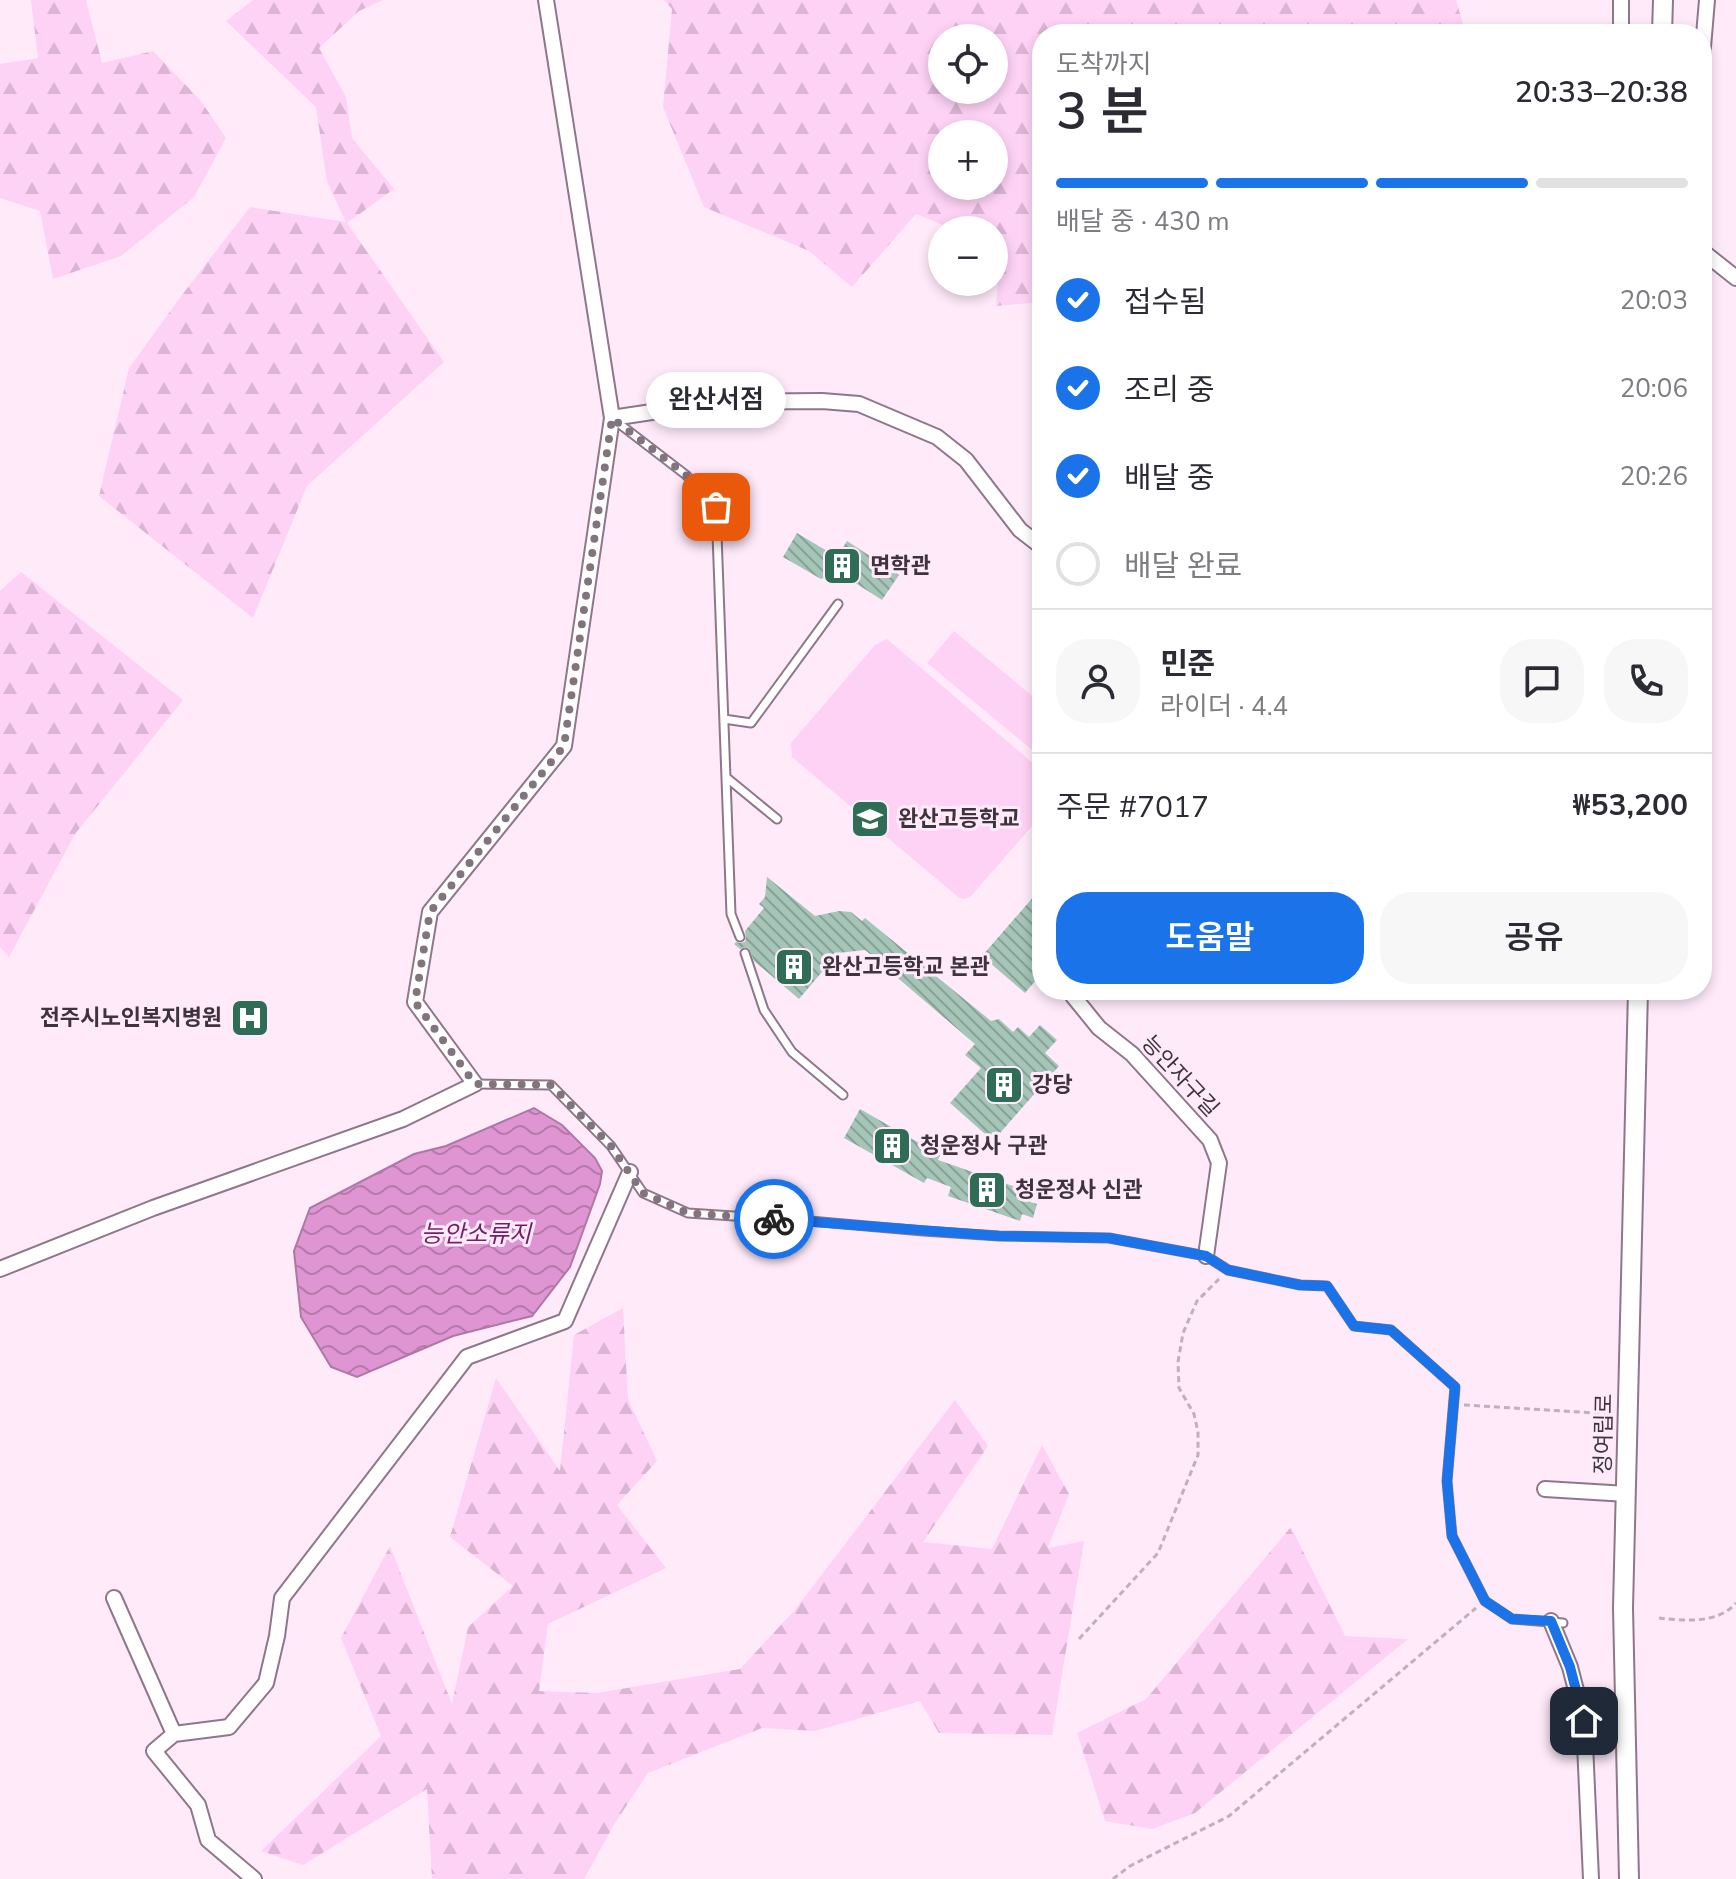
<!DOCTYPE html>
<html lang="ko">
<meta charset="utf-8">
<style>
body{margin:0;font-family:"Nunito Sans","Noto Sans KR",sans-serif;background:#f7f7f7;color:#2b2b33;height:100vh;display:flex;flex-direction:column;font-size:30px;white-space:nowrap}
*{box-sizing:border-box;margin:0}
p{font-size:26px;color:#7c7c81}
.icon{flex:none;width:44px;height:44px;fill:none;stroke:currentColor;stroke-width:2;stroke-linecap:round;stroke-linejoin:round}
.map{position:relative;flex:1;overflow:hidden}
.side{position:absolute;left:1032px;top:24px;width:680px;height:976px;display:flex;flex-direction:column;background:#fff;border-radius:32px;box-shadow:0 4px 12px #0003}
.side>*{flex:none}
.controls{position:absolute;left:928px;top:24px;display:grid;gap:16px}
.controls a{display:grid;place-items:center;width:80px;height:80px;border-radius:50%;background:#fff;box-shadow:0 4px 12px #0003;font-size:40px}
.pin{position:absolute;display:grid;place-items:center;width:68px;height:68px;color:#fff;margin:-34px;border-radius:16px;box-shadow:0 4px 12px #0006}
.courier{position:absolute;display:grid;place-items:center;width:80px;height:80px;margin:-40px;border:6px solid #1a73e8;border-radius:50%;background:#fff;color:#222;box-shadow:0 2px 10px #0007}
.bubble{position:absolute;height:56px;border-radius:28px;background:#fff;box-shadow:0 4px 12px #0003;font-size:26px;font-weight:600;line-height:56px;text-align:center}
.headline em{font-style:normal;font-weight:600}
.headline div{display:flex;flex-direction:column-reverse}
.headline{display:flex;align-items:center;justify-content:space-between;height:136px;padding:0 24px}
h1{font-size:52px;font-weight:600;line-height:60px}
.bar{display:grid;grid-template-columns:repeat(4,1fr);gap:12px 8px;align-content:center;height:96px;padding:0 24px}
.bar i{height:10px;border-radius:6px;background:#e1e1e2}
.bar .selected{background:#1a73e8}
.bar p{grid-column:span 4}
.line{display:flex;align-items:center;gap:20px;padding:0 24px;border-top:2px solid #e1e1e2}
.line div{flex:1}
.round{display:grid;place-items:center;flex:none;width:84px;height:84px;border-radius:32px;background:#f7f7f7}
ol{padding:0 24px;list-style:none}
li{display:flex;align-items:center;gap:24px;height:88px}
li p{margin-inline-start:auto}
li .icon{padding:8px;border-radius:50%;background:#1a73e8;color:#fff;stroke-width:4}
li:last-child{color:#7c7c81}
li i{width:44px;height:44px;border:4px solid #e1e1e2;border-radius:50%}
.button{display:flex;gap:16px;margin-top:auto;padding:16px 24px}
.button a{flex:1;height:92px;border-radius:32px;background:#1a73e8;color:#fff;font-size:32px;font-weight:600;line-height:92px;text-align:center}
.button a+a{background:#f7f7f7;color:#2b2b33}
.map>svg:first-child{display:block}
.forest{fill:url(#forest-firs);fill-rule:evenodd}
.pitch{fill:#fed2f5}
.water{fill:url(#water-waves);stroke:#ae78a5;stroke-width:2}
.building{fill:url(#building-back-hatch)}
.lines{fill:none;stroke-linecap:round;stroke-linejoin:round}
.service-casing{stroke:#8f778a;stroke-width:11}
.minor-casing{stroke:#8f778a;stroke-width:18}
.tertiary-casing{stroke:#8f778a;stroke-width:22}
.path{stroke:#c0afbc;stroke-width:3;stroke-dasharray:6 4;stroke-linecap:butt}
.service{stroke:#fff;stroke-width:7}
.minor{stroke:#fff;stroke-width:14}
.tertiary{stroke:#fff;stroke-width:18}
.done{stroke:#82747f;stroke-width:8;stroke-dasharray:0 14.4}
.route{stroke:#1a73e8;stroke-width:10}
.labels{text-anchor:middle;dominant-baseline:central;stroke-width:6;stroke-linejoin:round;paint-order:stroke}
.poi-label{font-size:22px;font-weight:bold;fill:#3f343d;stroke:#ffeafa;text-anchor:start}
.street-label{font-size:22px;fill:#3f343d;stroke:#ffeafa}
.water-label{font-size:24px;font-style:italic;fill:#731e69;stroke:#ffeafa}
</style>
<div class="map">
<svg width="1736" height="1879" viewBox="0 0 1736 1879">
<defs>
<pattern id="forest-firs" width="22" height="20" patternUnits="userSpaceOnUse" patternTransform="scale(2)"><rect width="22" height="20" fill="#fed2f5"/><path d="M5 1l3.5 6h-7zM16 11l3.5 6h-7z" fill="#dbb5d3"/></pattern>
<pattern id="water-waves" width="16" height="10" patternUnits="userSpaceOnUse" patternTransform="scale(2)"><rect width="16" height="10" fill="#de95d1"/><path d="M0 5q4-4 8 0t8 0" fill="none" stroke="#b57aab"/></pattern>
<pattern id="building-back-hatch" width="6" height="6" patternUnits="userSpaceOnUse" patternTransform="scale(2)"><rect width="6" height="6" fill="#a5c5b8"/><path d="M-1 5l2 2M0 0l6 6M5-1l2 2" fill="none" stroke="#88a197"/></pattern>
</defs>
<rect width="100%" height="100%" fill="#ffeafa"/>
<path class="forest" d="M31,0H86L102,63L153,51L201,101L226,138L194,197L121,256L53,279L40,211L0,198V64L38,58Z
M253,0H383L359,11L319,48L346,97L352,138L394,189L347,223L444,362L307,486L253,618L99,496L129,368L182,295L250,207L346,222L327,182L316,107L226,21Z
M664,0H1456L1466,34H1042V302L996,306L1000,248L994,246V230H955L916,214L852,287L809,251L704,207L663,107L672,9ZM942,38H994V90H942ZM942,134H994V186H942Z
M21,572L183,700L75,834L9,957L0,947V591Z
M623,1308L628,1399L657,1461L617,1505L666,1568L548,1624L539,1691L597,1693L740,1669L794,1611L955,1400L988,1446L923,1542L992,1549L1042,1445L1069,1494L1048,1548L1084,1541L1052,1735L939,1733L920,1701L815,1731L762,1728L648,1773L615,1823L584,1879H432L427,1789L303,1865L261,1851L381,1736L341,1638L390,1546L452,1704L468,1627L513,1586L450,1537L496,1378L560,1471L574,1335Z
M1291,1527L1345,1636L1408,1639L1195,1813L1152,1829L1105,1821L1077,1733L1146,1699Z"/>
<path class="pitch" d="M954,631L1042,704V758L927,663Z
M887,639L1042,771V815L970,897L963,899L958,897L792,757L791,743L875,645Z"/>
<path class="water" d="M534,1108L562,1125L595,1158L602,1171L600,1184L570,1267L532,1316L453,1336L357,1377L331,1367L301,1317L294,1251L310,1208L414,1154L446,1146Z"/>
<path class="building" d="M797,533L837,557L847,541L899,575L882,600L846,577L837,580H830L826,577L821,579L783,557Z
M767,877L815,916L839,911L851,912L862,921L865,918L991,1021L999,1019L1013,1032L1018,1027L1029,1037L1040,1025L1057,1040L1045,1053L1059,1066L993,1141L950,1103L981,1068L965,1055L975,1044L865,950L838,953L799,999L754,961L749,948L744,947L740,949L734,944L736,942L740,943L745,942L746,937L745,931L764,908L759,904L765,897Z
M1042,887V973L1025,993L982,956Z
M860,1109L940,1155L938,1160L1033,1193L1030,1202L1037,1204L1033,1218L1022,1214L1020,1221L948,1196L951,1187L927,1178L924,1183L844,1138Z"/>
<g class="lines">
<g class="service-casing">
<path id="service" d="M613,419L686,475L716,507L731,914L740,937
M724,719L751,723L838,604
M727,778L777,819
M745,953L764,1010L792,1052L843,1095
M475,1084L551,1085L611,1146L643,1193L688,1213L810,1221L923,1231L999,1236L1109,1238L1206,1256L1228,1270L1300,1285L1327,1286L1354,1326L1391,1330L1455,1387L1447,1481L1452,1536L1485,1601L1512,1619L1563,1623"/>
</g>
<g class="minor-casing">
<path id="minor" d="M1621,0V34
M1702,59L1707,0
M1702,251L1736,278
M612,418L718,402L822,401L859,404L937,437L966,460L1020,530L1042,547
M1077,990L1073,996L1099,1028L1132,1054L1210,1140L1219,1163L1206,1256
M0,1269L153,1208L403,1119L475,1084L415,1002L430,912L564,746L612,418L546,0
M1545,1489L1627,1494
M114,1598L174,1734L229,1727L266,1683L277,1636L282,1598L467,1357L565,1321L630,1172
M1551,1621L1570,1667L1584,1721L1591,1879
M174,1734L154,1751L198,1805L208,1840L254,1879"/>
</g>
<g class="tertiary-casing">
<path id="tertiary" d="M1662,34L1663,0
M1629,1879L1623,1608L1638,990"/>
</g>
<path class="path" d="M1464,1405L1612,1414
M1659,1618C1684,1621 1718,1624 1736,1603
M1079,1639L1158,1553L1198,1455V1432L1194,1414L1179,1388L1178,1362L1183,1333L1197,1301L1219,1279
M1113,1879L1130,1866L1229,1816L1476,1608"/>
<use href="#service" class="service"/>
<use href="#minor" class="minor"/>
<use href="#tertiary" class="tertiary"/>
</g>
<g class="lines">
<path class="done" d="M716,507L686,475L612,418L564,746L430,912L415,1002L475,1084L551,1085L611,1146L643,1193L688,1213L774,1219"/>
<path class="route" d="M774,1219L999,1236L1109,1238L1206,1256L1228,1270L1300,1285L1327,1286L1354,1326L1391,1330L1455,1387L1447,1481L1452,1536L1485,1601L1512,1619L1551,1621L1570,1667L1584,1721"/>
</g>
<defs>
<g id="building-square" transform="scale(2)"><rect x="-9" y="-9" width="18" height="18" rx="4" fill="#306d57" stroke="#ffeafa"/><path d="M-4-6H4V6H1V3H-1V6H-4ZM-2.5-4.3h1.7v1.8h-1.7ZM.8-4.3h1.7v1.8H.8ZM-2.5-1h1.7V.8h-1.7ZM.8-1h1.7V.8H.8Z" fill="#fff"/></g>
<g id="school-square" transform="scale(2)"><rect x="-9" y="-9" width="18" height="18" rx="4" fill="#306d57" stroke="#ffeafa"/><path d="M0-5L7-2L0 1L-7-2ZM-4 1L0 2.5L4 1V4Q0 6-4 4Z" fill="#fff"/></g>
<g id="hospital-square" transform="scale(2)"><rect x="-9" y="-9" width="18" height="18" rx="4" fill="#306d57" stroke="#ffeafa"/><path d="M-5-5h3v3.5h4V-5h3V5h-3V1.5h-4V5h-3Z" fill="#fff"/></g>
</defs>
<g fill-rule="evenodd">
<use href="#building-square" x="842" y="566"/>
<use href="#school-square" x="870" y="819"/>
<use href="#building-square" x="794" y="967"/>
<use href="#hospital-square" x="250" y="1018"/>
<use href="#building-square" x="1004" y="1085"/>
<use href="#building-square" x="892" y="1146"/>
<use href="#building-square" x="987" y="1190"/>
</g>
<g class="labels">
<g class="poi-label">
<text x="870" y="566">면학관</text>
<text x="898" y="819">완산고등학교</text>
<text x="822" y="967">완산고등학교 본관</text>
<text x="222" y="1018" text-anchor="end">전주시노인복지병원</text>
<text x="1032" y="1085">강당</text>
<text x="920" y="1146">청운정사 구관</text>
<text x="1015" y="1190">청운정사 신관</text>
</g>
<g class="street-label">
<text transform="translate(1180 1076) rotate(47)">능안자구길</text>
<text transform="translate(1604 1434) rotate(-89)">정여립로</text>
</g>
<g class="water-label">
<text x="476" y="1234">능안소류지</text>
</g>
</g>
</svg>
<div class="controls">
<a><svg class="icon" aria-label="locate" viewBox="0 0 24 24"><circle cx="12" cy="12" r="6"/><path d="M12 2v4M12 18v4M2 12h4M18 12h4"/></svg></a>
<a>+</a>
<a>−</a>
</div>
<div class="pin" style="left:716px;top:507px;background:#ea580c"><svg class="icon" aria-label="bag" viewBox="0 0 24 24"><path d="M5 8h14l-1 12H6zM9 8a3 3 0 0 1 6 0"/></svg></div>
<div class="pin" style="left:1584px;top:1721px;background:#1f2937"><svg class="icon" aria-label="home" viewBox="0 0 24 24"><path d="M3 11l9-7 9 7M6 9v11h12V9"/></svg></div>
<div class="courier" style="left:774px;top:1219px"><svg class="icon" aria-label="bike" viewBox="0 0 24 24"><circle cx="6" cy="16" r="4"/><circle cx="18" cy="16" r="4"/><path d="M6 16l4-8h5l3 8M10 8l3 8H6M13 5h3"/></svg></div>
<div class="bubble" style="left:646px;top:372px;width:140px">완산서점</div>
<section class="side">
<div class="headline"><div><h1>3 분</h1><p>도착까지</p></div><em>20:33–20:38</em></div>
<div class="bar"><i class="selected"></i><i class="selected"></i><i class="selected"></i><i></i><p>배달 중 · 430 m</p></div>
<ol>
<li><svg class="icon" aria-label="check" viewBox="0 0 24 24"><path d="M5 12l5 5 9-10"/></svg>접수됨<p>20:03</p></li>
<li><svg class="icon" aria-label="check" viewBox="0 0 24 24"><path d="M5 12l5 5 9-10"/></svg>조리 중<p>20:06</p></li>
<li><svg class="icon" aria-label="check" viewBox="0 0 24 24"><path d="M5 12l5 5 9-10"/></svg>배달 중<p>20:26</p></li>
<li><i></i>배달 완료</li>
</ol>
<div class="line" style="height:144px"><a class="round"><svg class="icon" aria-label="person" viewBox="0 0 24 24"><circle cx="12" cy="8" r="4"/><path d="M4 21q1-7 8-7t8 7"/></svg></a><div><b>민준</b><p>라이더 · 4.4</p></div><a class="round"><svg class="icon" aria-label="chat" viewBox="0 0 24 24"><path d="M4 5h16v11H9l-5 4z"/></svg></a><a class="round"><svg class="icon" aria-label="phone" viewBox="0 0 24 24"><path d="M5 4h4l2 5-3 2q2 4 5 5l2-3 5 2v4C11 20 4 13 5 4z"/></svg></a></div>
<div class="line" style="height:104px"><div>주문 #7017</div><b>₩53,200</b></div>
<div class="button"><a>도움말</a><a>공유</a></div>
</section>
</div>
